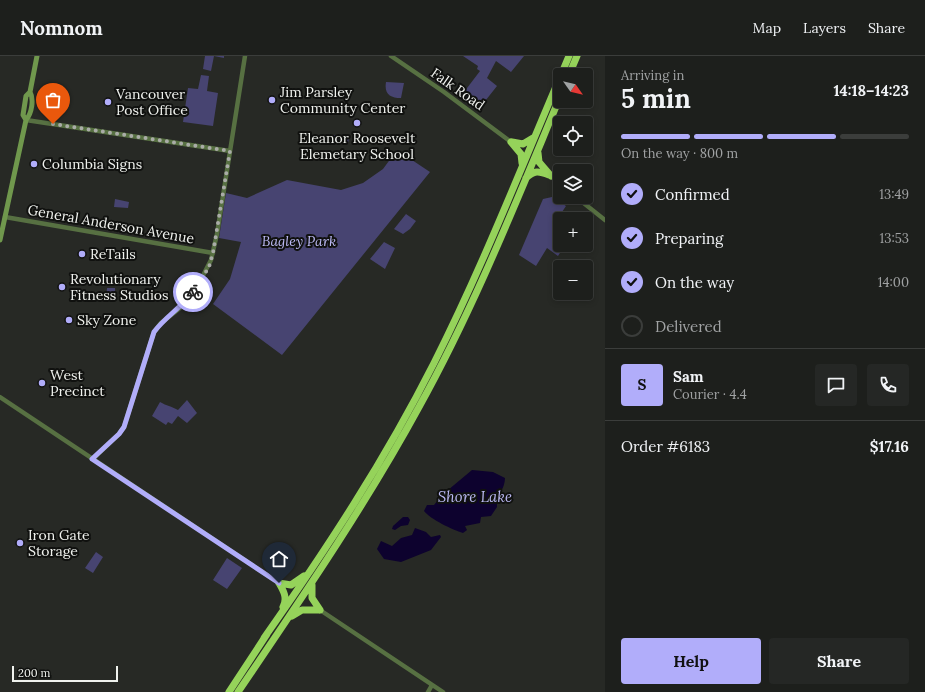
<!DOCTYPE html>
<meta charset="utf-8">
<style>
body{margin:0;font-family:Lora,serif;background:#252725;color:#f1f3f6;height:100vh;display:flex;flex-direction:column;font-size:15px;white-space:nowrap}
*{box-sizing:border-box;margin:0}
p{font-size:13px;color:#a0a2a3}
.icon{flex:none;width:22px;height:22px;fill:none;stroke:currentColor;stroke-width:2;stroke-linecap:round;stroke-linejoin:round}
.map{position:relative;flex:1;overflow:hidden}
.side{display:flex;flex-direction:column;background:#1d1f1c;width:320px}
.side>*{flex:none}
.needle{width:26px;rotate:124deg}
.controls{position:absolute;left:553px;top:12px;display:grid;gap:8px}
.controls a{display:grid;place-items:center;width:40px;height:40px;border-radius:4px;background:#1d1f1c;box-shadow:0 2px 6px #0003,0 0 0 1px #3b3d3b;font-size:20px}
.scale{position:absolute;left:12px;bottom:10px;width:106px;box-sizing:border-box;padding-left:4px;border:2px solid #f0f2ee;border-top:0;font-size:11px;line-height:14px;white-space:nowrap;color:#f0f2ee;-webkit-text-stroke:3px #10110f;paint-order:stroke}
.pin{position:absolute;display:grid;place-items:center;width:34px;height:34px;color:#fff;margin:-41px -17px;border-radius:50% 50% 50% 0;rotate:-45deg;box-shadow:0 0 4px #0007}
.pin .icon{rotate:45deg}
.courier{position:absolute;display:grid;place-items:center;width:40px;height:40px;margin:-20px;border:3px solid #b1adfa;border-radius:50%;background:#fff;color:#222;box-shadow:0 1px 5px #0007}
.summary em{font-style:normal;font-weight:700}
.summary div{display:flex;flex-direction:column-reverse}
.summary{display:flex;align-items:center;justify-content:space-between;height:68px;padding:0 16px}
h1{font-size:26px;font-weight:700;line-height:30px}
.bar{display:grid;grid-template-columns:repeat(4,1fr);gap:6px 4px;align-content:center;height:48px;padding:0 16px}
.bar i{height:5px;border-radius:3px;background:#3b3d3b}
.bar .current{background:#b1adfa}
.bar p{grid-column:span 4}
.line{display:flex;align-items:center;gap:10px;padding:0 16px;border-top:1px solid #3b3d3b}
.line div{flex:1}
.round{display:grid;place-items:center;flex:none;width:42px;height:42px;border-radius:4px;background:#252725}
ol{padding:0 16px;list-style:none}
li{display:flex;align-items:center;gap:12px;height:44px}
li p{margin-inline-start:auto}
li .icon{padding:4px;border-radius:50%;background:#b1adfa;color:#111;stroke-width:4}
li:last-child{color:#a0a2a3}
li i{width:22px;height:22px;border:2px solid #3b3d3b;border-radius:50%}
.button{display:flex;gap:8px;margin-top:auto;padding:8px 16px}
.button a{flex:1;height:46px;border-radius:4px;background:#b1adfa;color:#111;font-size:16px;font-weight:700;line-height:46px;text-align:center}
.button a+a{background:#252725;color:#f1f3f6}
header{display:flex;align-items:center;gap:24px;box-sizing:border-box;height:56px;padding:0 20px;background:#1d1f1c;border-bottom:1px solid #3b3d3b}
header strong{font-size:19px}
nav{display:flex;gap:22px;margin-inline-start:auto;font-size:14px}
main{display:flex;flex:1;min-height:0}
.map>svg:first-child{display:block}
.green{fill:#474471}
.water{fill:#0d022e}
.lines{fill:none;stroke-linecap:round;stroke-linejoin:round}
.tertiary{stroke:#577042;stroke-width:4.5}
.secondary{stroke:#70984d;stroke-width:5}
.motorway{stroke:#95d35a;stroke-width:7}
.done{stroke:#aaaca8;stroke-width:4;stroke-dasharray:0 7.2}
.route{stroke:#b1adfa;stroke-width:5}
.poi-dot{fill:#b1adfa;stroke:#10110f;stroke-width:1.5}
.labels{text-anchor:middle;dominant-baseline:central;stroke-width:4;stroke-linejoin:round;paint-order:stroke}
.street-label{font-size:14px;fill:#f0f2ee;stroke:#10110f}
.poi-label{font-size:14px;fill:#f0f2ee;stroke:#10110f;text-anchor:start}
.park-label{font-size:14px;font-style:italic;fill:#bbb9f3;stroke:#10110f}
.water-label{font-size:15px;font-style:italic;fill:#bab8f2;stroke:#10110f}
</style>
<header>
<strong>Nomnom</strong>
<nav><a>Map</a><a>Layers</a><a>Share</a></nav>
</header>
<main>
<div class="map">
<svg width="605" height="636" viewBox="0 0 605 636">
<rect width="100%" height="100%" fill="#272925"/>
<path class="green" d="M205,0H224V2L214,0L211,15L203,13Z
M463,0H524L511,16L496,5L487,22L497,30L482,49L476,51L461,40L480,15L477,13L478,10Z
M201,19L209,20L207,35L218,37L213,70L183,66L188,32L198,33Z
M386,26L404,27L401,42C390,42 384,38 386,26Z
M333,79L349,82L348,87L333,85Z
M397,94L430,116L282,299L213,248L230,223L241,186L219,182L226,137L247,142L287,124L341,134L363,127L383,113Z
M552,141L566,150L560,159L563,163H560V189H565L558,200L547,192L536,210L519,199L543,143Z
M115,143L129,146L128,152L114,151Z
M406,158L416,165L410,173L403,178L394,173Z
M384,186L395,192L385,213L370,203Z
M107,232H115V244H106Z
M187,344L197,357L187,367L178,360L172,368L168,366L166,369L152,360L160,346C167,350 171,350 178,354Z
M96,496L103,501L93,517L85,512Z
M227,502L242,512L227,533L213,524Z"/>
<path class="water" d="M472,414L493,416L505,422C505,433 496,441 497,451L491,460L481,461L480,467L465,470L467,474L463,477C453,474 430,463 424,455L427,449H434L438,444L443,447L448,434Z
M403,461H408L410,464L408,469L401,470L395,474L392,473L393,470Z
M415,472L426,476L431,481L440,479L441,481L431,494L401,506L384,503L377,493L381,485L392,490L401,482L412,479Z"/>
<g class="lines">
<path class="tertiary" d="M391,0L444,36L511,86
M26,64L230,95
M551,120L560,127
M576,141L605,164
M5,161L213,197
M0,341L279,527
M93,403L119,378L124,371L154,276L161,267L180,252L196,233L211,204L217,178L245,0
M320,554L443,636
M428,636L432,629"/>
<path class="secondary" d="M26,64L23,59L26,40L30,36
M0,184L26,64C32,57 34,43 30,36L37,0"/>
<path class="motorway" d="M561,19L569,0
M569,19L577,0
M511,86L521,98L522,107
M512,86L523,88L533,82
M538,97L539,106L551,120
M526,122C534,114 539,115 549,119
M279,527C283,534 288,542 283,551
M279,527L291,529L304,520
M312,529V542L320,554
M292,560L302,554H320
M264,582C326,494 385,404 434,307C481,214 519,117 560,21
M229,636L267,578
M238,636C301,543 365,450 419,351C474,252 516,146 560,41"/>
</g>
<g class="lines">
<path class="done" d="M53,68L230,95L213,197L209,211L193,236"/>
<path class="route" d="M193,236C182,251 165,261 154,276L124,371L119,378L92,403L279,527"/>
</g>
<g class="poi-dot">
<circle cx="272" cy="44" r="4"/>
<circle cx="108" cy="46" r="4"/>
<circle cx="357" cy="67" r="4"/>
<circle cx="34" cy="108" r="4"/>
<circle cx="82" cy="198" r="4"/>
<circle cx="62" cy="231" r="4"/>
<circle cx="69" cy="264" r="4"/>
<circle cx="42" cy="327" r="4"/>
<circle cx="20" cy="487" r="4"/>
</g>
<g class="labels">
<g class="street-label">
<text transform="translate(458 33) rotate(35)">Falk Road</text>
<text transform="translate(111 168) rotate(10)">General Anderson Avenue</text>
</g>
<g class="poi-label">
<text x="280" y="36">Jim Parsley<tspan x="280" dy="16">Community Center</tspan></text>
<text x="116" y="38">Vancouver<tspan x="116" dy="16">Post Office</tspan></text>
<text x="357" y="82" text-anchor="middle">Eleanor Roosevelt<tspan x="357" dy="16">Elemetary School</tspan></text>
<text x="42" y="108">Columbia Signs</text>
<text x="90" y="198">ReTails</text>
<text x="70" y="223">Revolutionary<tspan x="70" dy="16">Fitness Studios</tspan></text>
<text x="77" y="264">Sky Zone</text>
<text x="50" y="319">West<tspan x="50" dy="16">Precinct</tspan></text>
<text x="28" y="479">Iron Gate<tspan x="28" dy="16">Storage</tspan></text>
</g>
<g class="park-label">
<text x="299" y="185">Bagley Park</text>
</g>
<g class="water-label">
<text x="475" y="440">Shore Lake</text>
</g>
</g>
</svg>
<div class="controls">
<a><svg class="needle" viewBox="-14 -14 28 28"><path d="M0-13l5 13h-10z" fill="#e53935"/><path d="M0 13l5-13h-10z" fill="#a0a2a3"/></svg></a>
<a><svg class="icon" aria-label="locate" viewBox="0 0 24 24"><circle cx="12" cy="12" r="6"/><path d="M12 2v4M12 18v4M2 12h4M18 12h4"/></svg></a>
<a><svg class="icon" aria-label="layers" viewBox="0 0 24 24"><path d="M12 4l9 5-9 5-9-5zM3 14l9 5 9-5"/></svg></a>
<a>+</a>
<a>−</a>
</div>
<div class="scale">200 m</div>
<div class="pin" style="left:53px;top:68px;background:#ea580c"><svg class="icon" aria-label="bag" viewBox="0 0 24 24"><path d="M5 8h14l-1 12H6zM9 8a3 3 0 0 1 6 0"/></svg></div>
<div class="pin" style="left:279px;top:527px;background:#1f2937"><svg class="icon" aria-label="home" viewBox="0 0 24 24"><path d="M3 11l9-7 9 7M6 9v11h12V9"/></svg></div>
<div class="courier" style="left:193px;top:236px"><svg class="icon" aria-label="bike" viewBox="0 0 24 24"><circle cx="6" cy="16" r="4"/><circle cx="18" cy="16" r="4"/><path d="M6 16l4-8h5l3 8M10 8l3 8H6M13 5h3"/></svg></div>
</div>
<section class="side">
<div class="summary"><div><h1>5 min</h1><p>Arriving in</p></div><em>14:18–14:23</em></div>
<div class="bar"><i class="current"></i><i class="current"></i><i class="current"></i><i></i><p>On the way · 800 m</p></div>
<ol>
<li><svg class="icon" aria-label="check" viewBox="0 0 24 24"><path d="M5 12l5 5 9-10"/></svg>Confirmed<p>13:49</p></li>
<li><svg class="icon" aria-label="check" viewBox="0 0 24 24"><path d="M5 12l5 5 9-10"/></svg>Preparing<p>13:53</p></li>
<li><svg class="icon" aria-label="check" viewBox="0 0 24 24"><path d="M5 12l5 5 9-10"/></svg>On the way<p>14:00</p></li>
<li><i></i>Delivered</li>
</ol>
<div class="line" style="height:72px"><b class="round" style="background:#b1adfa;color:#111">S</b><div><b>Sam</b><p>Courier · 4.4</p></div><a class="round"><svg class="icon" aria-label="chat" viewBox="0 0 24 24"><path d="M4 5h16v11H9l-5 4z"/></svg></a><a class="round"><svg class="icon" aria-label="phone" viewBox="0 0 24 24"><path d="M5 4h4l2 5-3 2q2 4 5 5l2-3 5 2v4C11 20 4 13 5 4z"/></svg></a></div>
<div class="line" style="height:52px"><div>Order #6183</div><b>$17.16</b></div>
<div class="button"><a>Help</a><a>Share</a></div>
</section>
</main>
